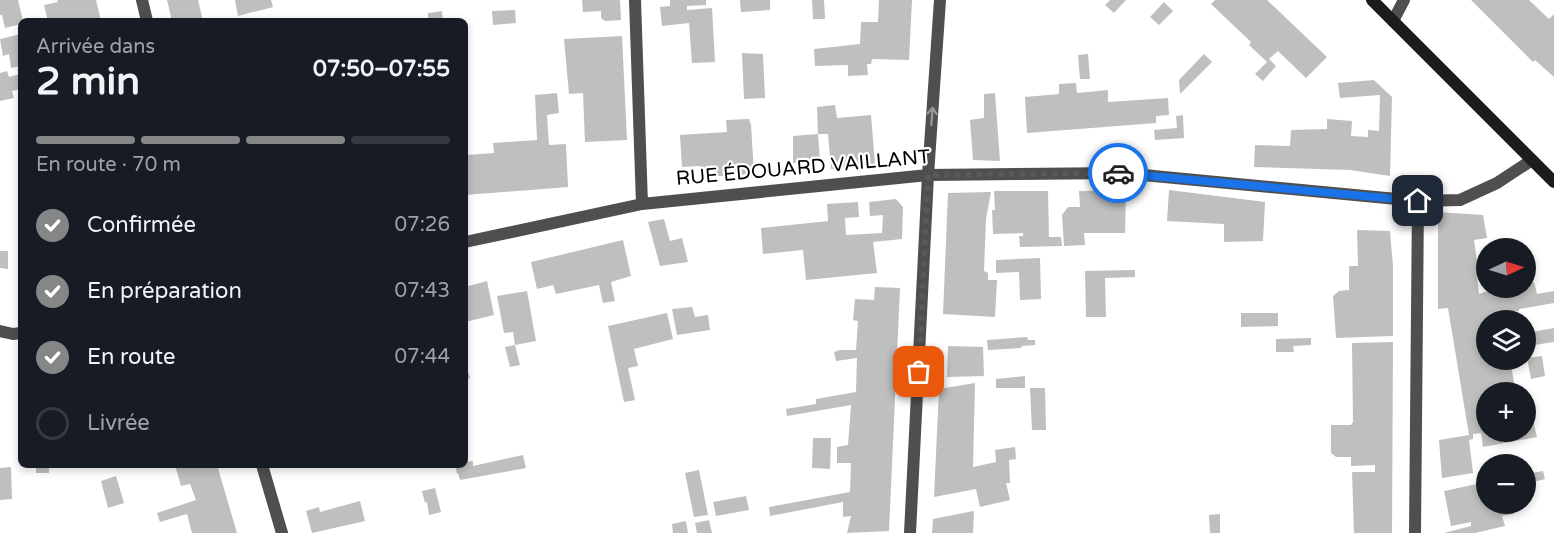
<!DOCTYPE html>
<html lang="fr">
<meta charset="utf-8">
<style>
body{margin:0;font-family:"Varela Round",sans-serif;background:#242831;color:#f1f3f6;height:100vh;display:flex;flex-direction:column;font-size:22px;white-space:nowrap}
*{box-sizing:border-box;margin:0}
p{font-size:20px;color:#9ea1a6}
.icon{flex:none;width:33px;height:33px;fill:none;stroke:currentColor;stroke-width:2;stroke-linecap:round;stroke-linejoin:round}
.map{position:relative;flex:1;overflow:hidden}
.details{position:absolute;left:18px;top:18px;width:450px;height:450px;display:flex;flex-direction:column;background:#171b24;border-radius:9px;box-shadow:0 3px 9px #0003}
.details>*{flex:none}
.needle{width:39px;rotate:86deg}
.buttons{position:absolute;left:1476px;top:238px;display:grid;gap:12px}
.buttons a{display:grid;place-items:center;width:60px;height:60px;border-radius:50%;background:#171b24;box-shadow:0 3px 9px #0003;font-size:30px}
.pin{position:absolute;display:grid;place-items:center;width:51px;height:51px;color:#fff;margin:-26px;border-radius:12px;box-shadow:0 3px 9px #0006}
.courier{position:absolute;display:grid;place-items:center;width:60px;height:60px;margin:-30px;border:4px solid #1a73e8;border-radius:50%;background:#fff;color:#222;box-shadow:0 2px 8px #0007}
.summary em{font-style:normal;font-weight:700}
.summary div{display:flex;flex-direction:column-reverse}
.summary{display:flex;align-items:center;justify-content:space-between;height:102px;padding:0 18px}
h1{font-size:39px;font-weight:700;line-height:45px}
.bar{display:grid;grid-template-columns:repeat(4,1fr);gap:9px 6px;align-content:center;height:72px;padding:0 18px}
.bar i{height:8px;border-radius:4px;background:#363941}
.bar .selected{background:#858687}
.bar p{grid-column:span 4}
ol{padding:0 18px;list-style:none}
li{display:flex;align-items:center;gap:18px;height:66px}
li p{margin-inline-start:auto}
li .icon{padding:6px;border-radius:50%;background:#858687;color:#fff;stroke-width:4}
li:last-child{color:#9ea1a6}
li i{width:33px;height:33px;border:3px solid #363941;border-radius:50%}
.map>svg:first-child{display:block}
.building{fill:#bfbfbf}
.lines{fill:none;stroke-linecap:round;stroke-linejoin:round}
.service{stroke:#4f4f4f;stroke-width:12}
.minor{stroke:#4f4f4f;stroke-width:12}
.secondary{stroke:#1c1c1c;stroke-width:12}
.oneway{stroke:#959595}
.done{stroke:#595959;stroke-width:6;stroke-dasharray:0 10.8}
.route{stroke:#1a73e8;stroke-width:8}
.labels{text-anchor:middle;dominant-baseline:central;stroke-width:4.5;stroke-linejoin:round;paint-order:stroke}
.street-label{font-size:20px;fill:#000;stroke:#fff}
</style>
<div class="map">
<svg width="1554" height="533" viewBox="0 0 1554 533">
<rect width="100%" height="100%" fill="#fff"/>
<path class="building" d="M0,0H18L23,21L21,24L5,28L2,15H0Z
M57,0H96L101,21H48L44,5L58,2Z
M167,0H198L203,21H172Z
M235,0H271L273,7L238,16Z
M582,0H620L621,20L605,21L601,18V11L583,12Z
M670,0H706V5L687,6V10L712,8L715,62L692,63L689,23L662,26L660,7L670,6Z
M740,0H770V10L741,12Z
M812,0H824L825,19H813Z
M879,0H912L909,60L872,59L871,64H867L868,75L848,76V65L815,66L814,49L860,44L861,22H878Z
M1110,0H1126L1114,13L1105,5Z
M1215,0H1267L1327,57L1306,78L1278,51L1269,59L1276,66L1263,81L1255,74L1267,62L1249,45L1251,42L1211,4Z
M1471,0H1529L1549,19L1554,14V77L1535,60L1533,62Z
M1164,2L1173,11L1159,25L1150,17Z
M515,10L516,23L493,25L492,11Z
M442,11L443,21H428V13Z
M21,34V66L11,68L9,54L3,56L0,39Z
M622,36L627,140L585,142L583,93L569,94L564,39Z
M742,53L763,54L765,98L744,99Z
M1088,54L1090,79H1080L1078,55Z
M1204,54L1212,62L1180,94L1179,80Z
M7,71L9,77L21,74V89L12,91L14,98L0,101V73Z
M1374,80L1392,97L1390,176L1350,170L1254,167L1255,145L1290,146L1291,130L1327,129V119L1352,121L1351,136L1368,137V130L1379,131L1380,95L1340,98L1338,83Z
M1076,83L1077,93L1108,90V102L1168,98L1169,115L1156,116V123L1027,133L1025,97L1059,94V84Z
M557,93L559,113L547,115L549,145L566,144L568,187L465,195V150H467V155L494,153L493,143L537,140L535,95Z
M995,93L1000,161L973,160L970,120L984,118V94Z
M835,105L837,118L871,115L875,164L831,169L828,134H818L817,107Z
M1183,115L1184,138L1155,140L1154,130L1177,128L1176,116Z
M749,119L751,125L754,174L701,177L700,166L682,167L680,135L727,132L726,120Z
M818,134L820,161L793,163V136Z
M1126,190L1125,233H1084L1085,245L1064,246L1062,215L1068,207H1080L1079,191Z
M1169,190L1265,202L1263,241L1224,242V224L1167,221Z
M994,191H1048L1049,237H1061L1062,246L1020,247L1019,236H1023V233L993,234L992,210H995Z
M991,192L986,219L984,271L988,273V280H997L995,317L943,314L948,193Z
M896,199L903,207L902,239L873,242L877,273L806,280L803,250L763,254L761,228L828,221L827,204L858,202L859,217L845,218L846,235L882,233L883,215L870,216L869,202Z
M1438,212L1483,215L1487,238L1474,240L1477,261L1486,260V273L1477,274L1479,294L1495,288H1526V283L1534,282L1537,294L1554,291V303L1519,309V311L1504,313L1499,309L1501,321H1486V360H1510L1516,393H1486V432H1526V425L1534,424L1537,437L1483,447L1481,433L1473,434V439L1469,440L1473,473L1442,478L1439,440L1469,435L1448,308L1438,309Z
M664,219L670,241L682,238L688,262L660,266L648,222Z
M1357,230L1390,231L1393,266V336L1336,338L1333,296L1339,291L1349,290V266H1358Z
M623,240L631,276L611,282L615,301L603,303L599,285L556,294L553,285L537,289L531,262Z
M0,251H8V269L0,268Z
M1040,258L1041,299L1020,300L1019,272L996,273V260Z
M1135,270V277L1105,278L1106,317H1086L1085,271Z
M487,281L494,315L465,322V287Z
M875,287L900,288L889,531L847,533L851,516L843,517V502L770,516L769,507L850,492L851,463H837V447L848,445L851,405L787,416L786,409L816,404V399L856,392L857,358L836,361L834,352L840,350H856L858,321L853,320L855,299L874,300Z
M527,291L536,341L515,345L513,332L504,333L497,296Z
M692,307L695,317L708,315L710,330L677,335L672,309Z
M667,313L673,339L634,349L638,366L628,368L635,400L624,402L608,326Z
M1241,313H1278V326L1241,327Z
M1554,328V342L1534,345L1533,340L1526,341V333Z
M1027,337L1028,340H1035V345L1022,346L1021,348L988,350L987,340Z
M1311,338V345L1293,346L1294,352H1276V339Z
M1393,342L1392,533H1354L1352,472H1375V465L1351,466V457H1336L1331,453V425H1351L1353,422L1352,343Z
M515,345L520,365L510,367L505,347Z
M948,346L983,347L984,376L947,377Z
M1542,356L1545,376L1531,379L1527,358Z
M465,362L470,378L465,380Z
M1025,376V388H996V379Z
M975,383L973,467L996,462L995,450L1015,447L1016,459L1009,460L1010,483H1006L1010,500L980,507L976,489L934,497L939,389Z
M1030,388H1045L1046,430H1032Z
M813,438H831L830,469L812,468Z
M523,455L526,468L460,480L458,473L457,474L455,465H465V462L473,461V466Z
M1504,455L1506,465H1495L1494,457Z
M36,465H49V473H36Z
M175,465H217L237,533H192L187,514L160,522L157,513L196,500L190,484L181,486Z
M11,467L12,499L0,500V468Z
M699,470L708,515L694,517L685,473Z
M1543,471L1545,479L1526,484V474Z
M116,476L124,503L108,508L101,481Z
M1486,482V504H1512L1514,514L1502,516L1505,526L1475,533H1444L1471,526V522L1451,526L1444,491Z
M435,488L441,512L429,515L427,502L425,503L422,491Z
M746,496L749,510L716,516L713,502Z
M360,501L365,521L312,533L306,511L319,507L320,512Z
M974,511L973,533H932L933,519Z
M1220,514V533H1210L1209,515Z
M709,520L712,533H697L695,523Z
M686,521L688,533H673L672,524Z"/>
<g class="lines">
<path class="service" d="M1393,21L1404,0"/>
<path class="minor" d="M142,0L147,21
M635,0L642,204
M465,242L642,204L928,175L1122,173L1418,201L1460,200L1497,183L1532,160
M0,331L13,334L21,333
M262,465L282,533
M910,533L928,175L940,0
M1415,533L1418,201"/>
<path class="secondary" d="M1372,0L1554,182"/>
</g>
<defs><path id="oneway-shaft" d="M-6 0H5M1.5-3L5.5 0L1.5 3" fill="none" stroke-width="1.6" stroke-linecap="round" stroke-linejoin="round" transform="scale(1.5)"/></defs>
<use class="oneway" href="#oneway-shaft" transform="translate(932 116) rotate(-86)"/>
<g class="lines">
<path class="done" d="M919,372L928,175L1118,173"/>
<path class="route" d="M1118,173L1418,201"/>
</g>
<g class="labels">
<g class="street-label">
<text transform="translate(803 168) rotate(-5)">RUE ÉDOUARD VAILLANT</text>
</g>
</g>
</svg>
<div class="buttons">
<a><svg class="needle" viewBox="-14 -14 28 28"><path d="M0-13l5 13h-10z" fill="#e53935"/><path d="M0 13l5-13h-10z" fill="#9ea1a6"/></svg></a>
<a><svg class="icon" aria-label="layers" viewBox="0 0 24 24"><path d="M12 4l9 5-9 5-9-5zM3 14l9 5 9-5"/></svg></a>
<a>+</a>
<a>−</a>
</div>
<div class="pin" style="left:919px;top:372px;background:#ea580c"><svg class="icon" aria-label="bag" viewBox="0 0 24 24"><path d="M5 8h14l-1 12H6zM9 8a3 3 0 0 1 6 0"/></svg></div>
<div class="pin" style="left:1418px;top:201px;background:#1f2937"><svg class="icon" aria-label="home" viewBox="0 0 24 24"><path d="M3 11l9-7 9 7M6 9v11h12V9"/></svg></div>
<div class="courier" style="left:1118px;top:173px"><svg class="icon" aria-label="car" viewBox="0 0 24 24"><path d="M5 17H2v-5l4-1 3-4h7l3 4 3 1v5h-3M9 17h6M6 11h13"/><circle cx="7" cy="17" r="2"/><circle cx="17" cy="17" r="2"/></svg></div>
<section class="details">
<div class="summary"><div><h1>2 min</h1><p>Arrivée dans</p></div><em>07:50–07:55</em></div>
<div class="bar"><i class="selected"></i><i class="selected"></i><i class="selected"></i><i></i><p>En route · 70 m</p></div>
<ol>
<li><svg class="icon" aria-label="check" viewBox="0 0 24 24"><path d="M5 12l5 5 9-10"/></svg>Confirmée<p>07:26</p></li>
<li><svg class="icon" aria-label="check" viewBox="0 0 24 24"><path d="M5 12l5 5 9-10"/></svg>En préparation<p>07:43</p></li>
<li><svg class="icon" aria-label="check" viewBox="0 0 24 24"><path d="M5 12l5 5 9-10"/></svg>En route<p>07:44</p></li>
<li><i></i>Livrée</li>
</ol>
</section>
</div>
